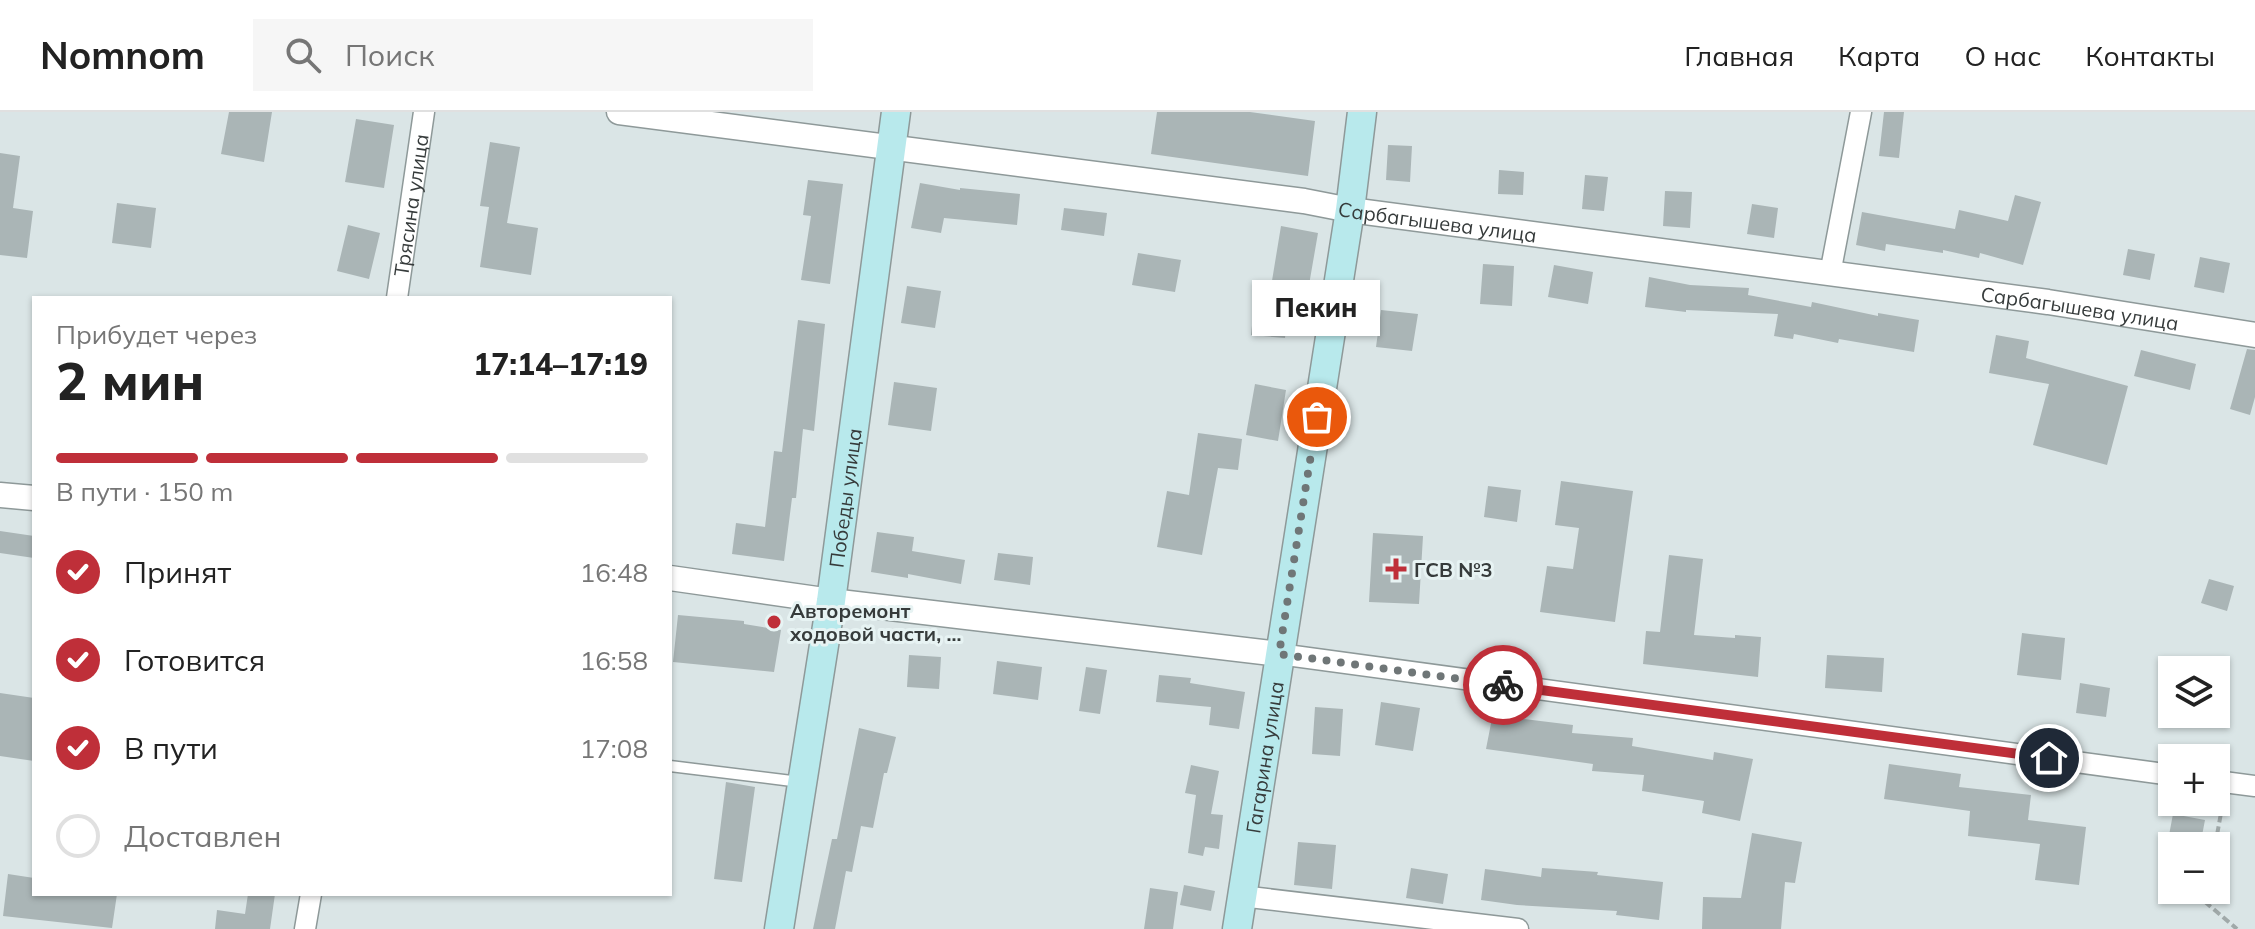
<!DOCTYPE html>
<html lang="ru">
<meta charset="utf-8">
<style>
body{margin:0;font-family:Mulish,sans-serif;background:#f6f6f6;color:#222;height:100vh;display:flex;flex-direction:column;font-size:30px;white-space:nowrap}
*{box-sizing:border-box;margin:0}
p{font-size:26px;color:#767676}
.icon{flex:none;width:44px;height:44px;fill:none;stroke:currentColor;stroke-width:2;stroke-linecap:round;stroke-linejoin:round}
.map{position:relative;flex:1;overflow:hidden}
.drawer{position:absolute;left:32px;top:184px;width:640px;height:600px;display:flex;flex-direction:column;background:#fff;border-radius:0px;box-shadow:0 2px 6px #0004}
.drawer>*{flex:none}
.fabs{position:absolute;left:2158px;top:544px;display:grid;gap:16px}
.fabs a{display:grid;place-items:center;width:72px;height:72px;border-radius:0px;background:#fff;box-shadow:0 2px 6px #0004;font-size:40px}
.pin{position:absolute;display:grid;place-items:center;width:68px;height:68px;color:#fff;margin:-34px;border:4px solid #fff;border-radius:50%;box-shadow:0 2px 8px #0007}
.courier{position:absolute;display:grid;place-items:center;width:80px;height:80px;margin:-40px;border:6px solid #bf2f39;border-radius:50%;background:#fff;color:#222;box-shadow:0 2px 10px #0007}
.bubble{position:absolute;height:56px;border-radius:0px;background:#fff;box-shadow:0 2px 6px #0004;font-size:26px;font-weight:800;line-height:56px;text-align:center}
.headline em{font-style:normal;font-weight:800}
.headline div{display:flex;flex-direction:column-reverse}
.headline{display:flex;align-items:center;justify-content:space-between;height:136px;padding:0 24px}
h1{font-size:52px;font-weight:800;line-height:60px}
.bar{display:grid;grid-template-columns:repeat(4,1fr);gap:12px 8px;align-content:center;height:96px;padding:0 24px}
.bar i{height:10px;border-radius:6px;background:#e0e0e0}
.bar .active{background:#bf2f39}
.bar p{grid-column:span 4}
ol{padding:0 24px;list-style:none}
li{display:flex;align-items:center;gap:24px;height:88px}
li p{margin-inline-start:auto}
li .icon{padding:8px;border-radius:50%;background:#bf2f39;color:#fff;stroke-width:4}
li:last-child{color:#767676}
li i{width:44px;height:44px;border:4px solid #e0e0e0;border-radius:50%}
header{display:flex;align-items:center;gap:48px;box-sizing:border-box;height:112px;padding:0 40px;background:#fff;border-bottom:2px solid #e0e0e0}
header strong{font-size:38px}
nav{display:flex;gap:44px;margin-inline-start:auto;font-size:28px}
.search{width:560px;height:72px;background:#f6f6f6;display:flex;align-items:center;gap:20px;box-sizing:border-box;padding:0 28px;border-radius:0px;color:#767676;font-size:30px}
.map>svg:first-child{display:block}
.building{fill:#aab5b6}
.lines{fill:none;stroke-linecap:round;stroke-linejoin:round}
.service-casing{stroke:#8e9999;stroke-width:13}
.minor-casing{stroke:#8e9999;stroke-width:23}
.tertiary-casing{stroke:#8e9999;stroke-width:27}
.secondary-casing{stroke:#8e9999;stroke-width:31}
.path{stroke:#a0a9a9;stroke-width:4;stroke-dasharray:8 4;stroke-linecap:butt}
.service{stroke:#fff;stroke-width:10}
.minor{stroke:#fff;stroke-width:20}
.tertiary{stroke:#fff;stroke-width:24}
.secondary{stroke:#b8e9ec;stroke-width:28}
.done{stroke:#6f7677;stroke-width:8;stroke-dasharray:0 14.4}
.route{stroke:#bf2f39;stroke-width:10}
.poi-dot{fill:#bf2f39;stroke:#e7f3f3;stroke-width:3}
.labels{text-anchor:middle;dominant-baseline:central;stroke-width:6;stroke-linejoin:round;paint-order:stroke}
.street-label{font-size:20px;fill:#363b3b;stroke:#e7f3f3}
.poi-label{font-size:20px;font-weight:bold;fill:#363b3b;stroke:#e7f3f3;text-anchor:start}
</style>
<header>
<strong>Nomnom</strong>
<div class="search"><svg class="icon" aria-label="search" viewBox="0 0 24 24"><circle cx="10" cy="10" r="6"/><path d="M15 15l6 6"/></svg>Поиск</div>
<nav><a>Главная</a><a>Карта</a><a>О нас</a><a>Контакты</a></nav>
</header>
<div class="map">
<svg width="2255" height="817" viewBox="0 0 2255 817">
<rect width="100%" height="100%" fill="#dae5e6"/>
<path class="building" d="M229,0H272L264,50L221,42Z
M1157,0H1250L1315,9L1308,64L1151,42Z
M1884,0H1904L1899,46L1879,44Z
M356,7L394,13L384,76L345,70Z
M490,30L520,35L507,111L538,116L531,163L480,155L489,95L480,94Z
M1388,33L1412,34L1410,70L1386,68Z
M0,41L20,44L13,96L33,99L27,146L0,143Z
M1499,58L1524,60L1523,83L1498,82Z
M1585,63L1608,65L1604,99L1582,97Z
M808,68L843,72L830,172L801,168L811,104L803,103Z
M920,71L960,78V76L1020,82L1017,113L944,106L941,121L911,116Z
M1665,79L1692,80L1690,116L1663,114Z
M2015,83L2041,90L2023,153L1980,141L1979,146L1943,138V141L1886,132L1885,139L1856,133L1862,100L1955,117L1959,98L2008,109Z
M117,91L156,96L151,136L112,131Z
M1752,92L1778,96L1774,126L1747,122Z
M1064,96L1107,101L1104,124L1061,118Z
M348,113L380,121L369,167L337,159Z
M1281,114L1318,121L1309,173L1291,170L1285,226L1251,223L1255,186L1269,187Z
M2128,137L2155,142L2150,168L2123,163Z
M1138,141L1181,148L1175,180L1132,173Z
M2200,145L2230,151L2224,181L2194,175Z
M1483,152L1514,154L1512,194L1480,192Z
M1554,153L1593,160L1588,192L1548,185Z
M1649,165L1690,173L1749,176L1748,183L1811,195L1812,190L1878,204V201L1919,208L1914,240L1839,227L1838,231L1794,222L1793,227L1774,224L1778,202L1686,198V200L1645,195Z
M907,174L941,179L935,216L901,211Z
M1381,198L1418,202L1412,239L1376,235Z
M798,208L825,212L814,319L803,317L796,386H792L784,449L732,442L736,411L765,415L774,339L782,340Z
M1996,223L2029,229L2026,246L2128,274L2107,353L2033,333L2049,272L1989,261Z
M2247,237L2255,238V285L2250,303L2230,297Z
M2141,238L2196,252L2190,278L2134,264Z
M894,270L937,276L931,319L888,313Z
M1255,272L1286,278L1278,329L1246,323Z
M1198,321L1242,327L1238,358L1218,356L1202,443L1157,435L1167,379L1189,383Z
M1561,369L1633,379L1615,510L1540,500L1547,454L1573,457L1579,416L1555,413Z
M1488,374L1521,378L1517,410L1484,405Z
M0,419L34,424V446L0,441Z
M877,420L914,425L912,439L965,448L961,472L908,462V466L871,460Z
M1373,421L1423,424L1419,492L1369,490Z
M998,441L1033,445L1030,473L994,468Z
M1669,443L1703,447L1694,523L1735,526V523L1761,525L1758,565L1643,552L1646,519L1660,520Z
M2209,467L2234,474L2227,499L2201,491Z
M678,503L744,509V512L781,518L774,560L673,550Z
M2022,521L2065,526L2061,568L2017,563Z
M909,543L941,545L939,577L907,575Z
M1827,543L1884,546L1882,580L1825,576Z
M997,549L1042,555L1038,588L993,582Z
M1086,555L1107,558L1100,602L1079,599Z
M1159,563L1191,566L1190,571L1245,580L1239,617L1209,613L1211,595L1156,590Z
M2080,571L2110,576L2106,605L2076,601Z
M0,581L34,586V649L0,644Z
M1381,590L1420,596L1413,639L1375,633Z
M1315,595L1343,597L1340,644L1312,642Z
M1494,596L1516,601L1515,606L1573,613L1572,621L1633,626L1632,634L1713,648L1714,640L1753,647L1740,709L1702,701L1704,689L1642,679L1644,663L1592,659L1593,652L1486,637Z
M859,616L896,625L887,661H884L873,716L861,714L852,760L846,759L835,817H813L832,727H837Z
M1889,652L1961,662L1959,675L2031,683L2028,708L2086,715L2079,773L2035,768L2040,732L1968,724L1970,699L1884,687Z
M1191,653L1219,659L1211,702L1223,703L1219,737L1205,735L1203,744L1188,741L1196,683L1185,681Z
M726,670L755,675L742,770L714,767Z
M2173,702L2205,708L2200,734H2167Z
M1752,721L1802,730L1795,771L1785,770L1781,817H1702L1703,785L1741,786Z
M1298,730L1336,733L1332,777L1294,773Z
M1411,756L1448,762L1443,792L1406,786Z
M1542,756L1598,760L1597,763L1663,770L1659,808L1616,803L1617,799L1517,793L1481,788L1485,757L1541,765Z
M8,762L34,766V782H117L112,816L3,804Z
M1184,773L1215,779L1211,799L1180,793Z
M1150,776L1178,780L1173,817H1144Z
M248,782H275L270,817H215L217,798L245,802Z"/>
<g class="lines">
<g class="service-casing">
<path id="service" d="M670,654L800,670"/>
</g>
<g class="minor-casing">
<g id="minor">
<path d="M1830,162L1861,0"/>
<path id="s1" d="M397,186L424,0"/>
<path d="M1279,542L2172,663"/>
<path d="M2216,669L2255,674"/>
<path d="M1241,784L1518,817"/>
<path d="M305,817L311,782"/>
</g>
</g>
<g class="tertiary-casing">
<g id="tertiary">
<path id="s2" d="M619,0L1304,89L1350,98L2048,190L2255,223"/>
<path d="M0,383L34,386"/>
<path d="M670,466L831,489L1279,542"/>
</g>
</g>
<g class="secondary-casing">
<g id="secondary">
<path id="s3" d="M779,817L831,489L896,0"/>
<path id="s4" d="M1237,817L1350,98L1362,0"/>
</g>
</g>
<path class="path" d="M2215,734L2221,701L2230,693
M2206,778L2204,789L2237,817"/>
<use href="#service" class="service"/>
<use href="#minor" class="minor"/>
<use href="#tertiary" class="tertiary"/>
<use href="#secondary" class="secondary"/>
</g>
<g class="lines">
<path class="done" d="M1317,305L1279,542L1503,573"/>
<path class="route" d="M1503,573L2049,646"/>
</g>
<g class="poi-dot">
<path d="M1392 445h8v8h8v8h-8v8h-8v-8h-8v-8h8z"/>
<circle cx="774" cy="510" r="8"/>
</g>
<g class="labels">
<g class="street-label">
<text stroke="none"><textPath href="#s1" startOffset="94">Трясина улица</textPath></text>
<text stroke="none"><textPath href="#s2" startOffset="826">Сарбагышева улица</textPath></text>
<text stroke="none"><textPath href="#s2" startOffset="1474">Сарбагышева улица</textPath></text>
<text stroke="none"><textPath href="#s3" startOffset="436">Победы улица</textPath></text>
<text stroke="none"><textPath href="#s4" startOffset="174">Гагарина улица</textPath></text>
</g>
<g class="poi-label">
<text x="1414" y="457">ГСВ №3</text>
<text x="790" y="498">Авторемонт<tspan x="790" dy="23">ходовой части, ...</tspan></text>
</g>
</g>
</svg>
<div class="fabs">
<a><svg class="icon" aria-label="layers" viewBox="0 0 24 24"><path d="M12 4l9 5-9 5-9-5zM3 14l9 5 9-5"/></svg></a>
<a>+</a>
<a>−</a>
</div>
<div class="pin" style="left:1317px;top:305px;background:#ea580c"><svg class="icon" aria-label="bag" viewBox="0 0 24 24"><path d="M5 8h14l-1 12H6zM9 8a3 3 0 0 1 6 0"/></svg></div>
<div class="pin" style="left:2049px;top:646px;background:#1f2937"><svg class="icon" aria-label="home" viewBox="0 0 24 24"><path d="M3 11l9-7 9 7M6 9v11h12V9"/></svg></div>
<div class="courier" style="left:1503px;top:573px"><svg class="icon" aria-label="bike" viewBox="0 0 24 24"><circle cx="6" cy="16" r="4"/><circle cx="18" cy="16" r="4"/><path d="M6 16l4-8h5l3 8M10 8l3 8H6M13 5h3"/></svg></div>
<div class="bubble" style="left:1252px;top:168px;width:128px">Пекин</div>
<section class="drawer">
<div class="headline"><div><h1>2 мин</h1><p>Прибудет через</p></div><em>17:14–17:19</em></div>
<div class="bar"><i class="active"></i><i class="active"></i><i class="active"></i><i></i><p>В пути · 150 m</p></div>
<ol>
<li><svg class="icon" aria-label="check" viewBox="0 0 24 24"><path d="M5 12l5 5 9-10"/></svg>Принят<p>16:48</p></li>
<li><svg class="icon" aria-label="check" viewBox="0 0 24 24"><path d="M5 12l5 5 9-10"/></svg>Готовится<p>16:58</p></li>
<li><svg class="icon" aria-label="check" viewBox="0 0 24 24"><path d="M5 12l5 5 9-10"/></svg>В пути<p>17:08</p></li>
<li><i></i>Доставлен</li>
</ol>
</section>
</div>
